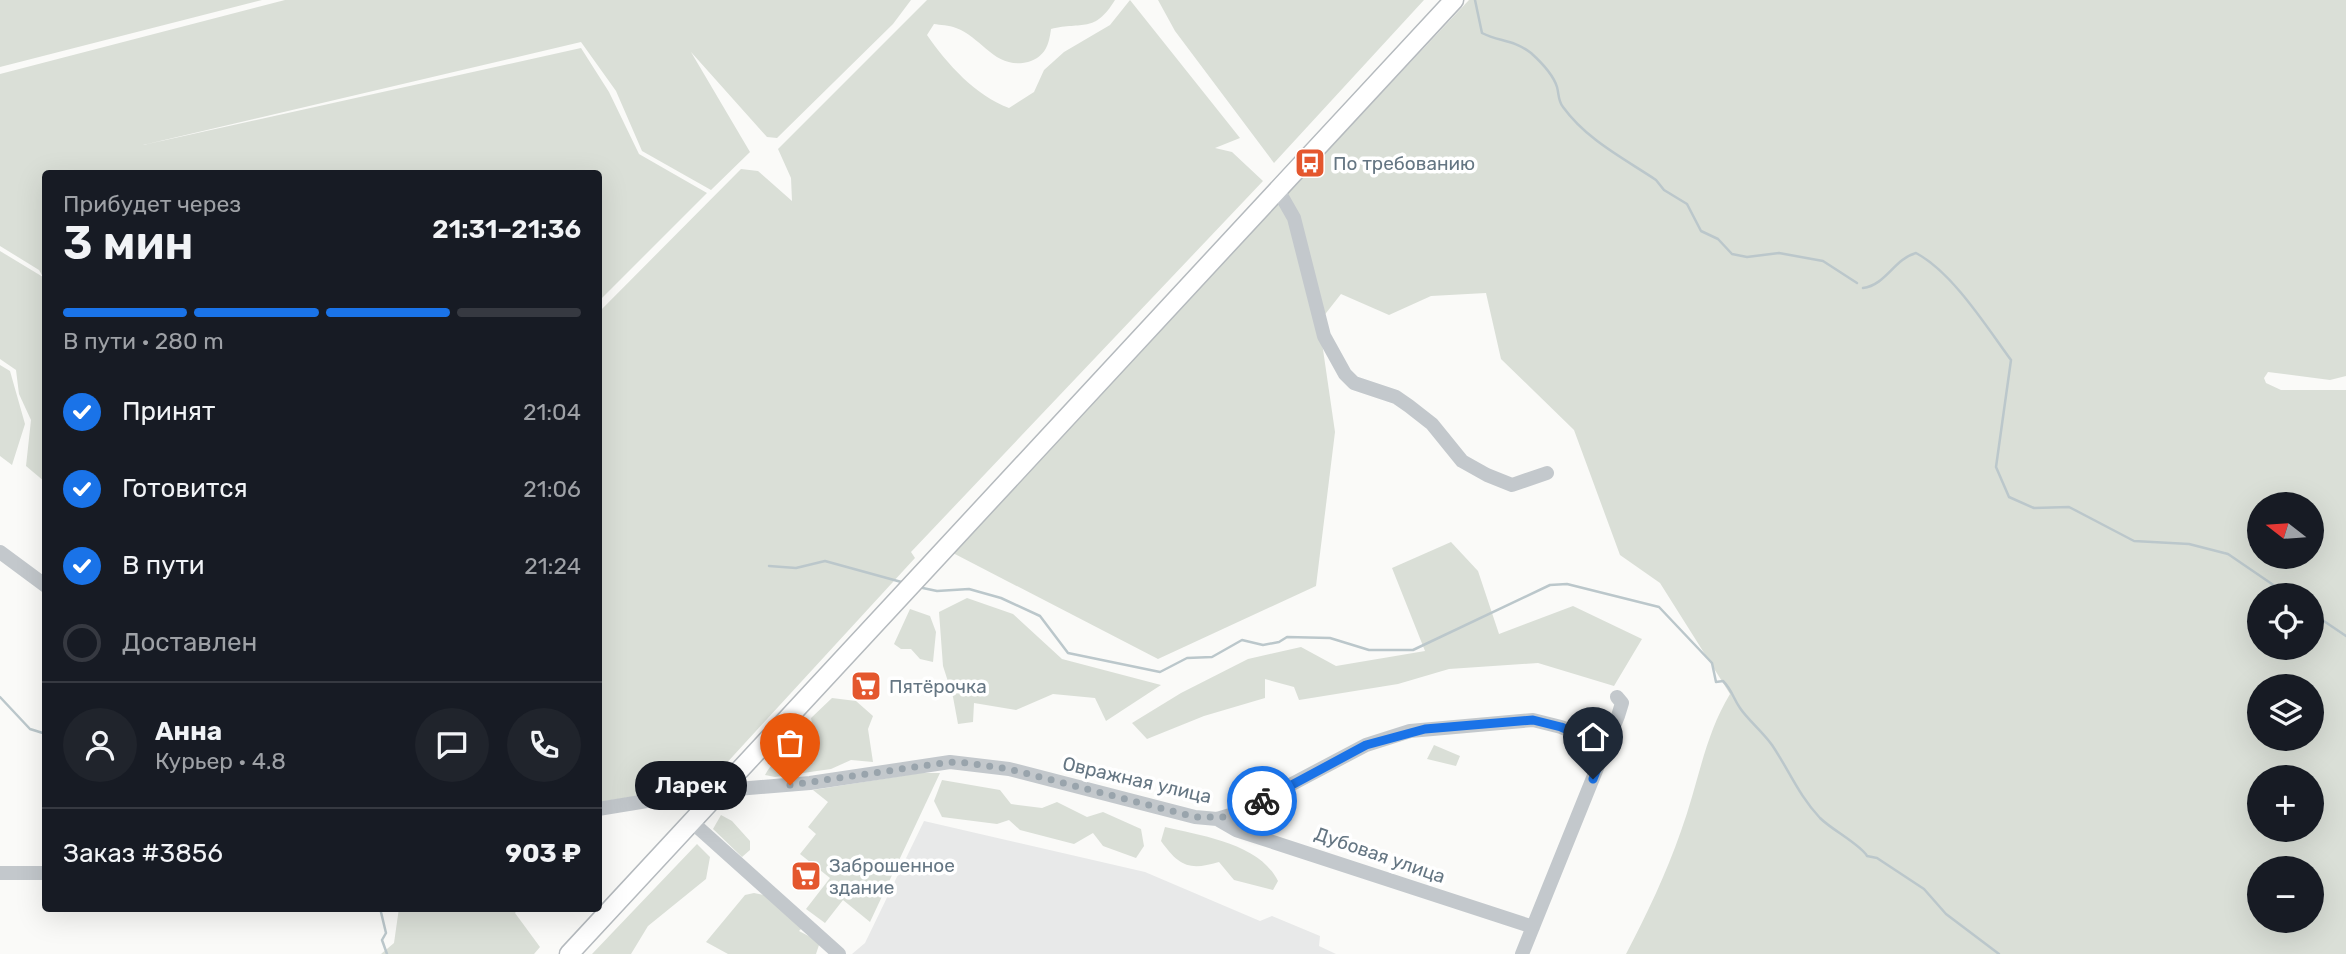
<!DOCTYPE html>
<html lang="ru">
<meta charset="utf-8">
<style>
body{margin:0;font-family:Rubik,sans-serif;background:#20242c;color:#f1f3f6;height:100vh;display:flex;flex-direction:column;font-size:26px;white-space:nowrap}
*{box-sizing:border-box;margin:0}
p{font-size:23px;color:#9ea1a6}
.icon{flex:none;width:38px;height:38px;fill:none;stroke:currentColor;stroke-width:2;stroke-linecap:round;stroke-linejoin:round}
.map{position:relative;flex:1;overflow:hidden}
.side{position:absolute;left:42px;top:170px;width:560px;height:742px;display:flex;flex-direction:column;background:#171b24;border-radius:7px;box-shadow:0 7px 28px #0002}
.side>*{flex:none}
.needle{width:46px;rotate:287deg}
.controls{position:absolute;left:2247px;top:492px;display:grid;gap:14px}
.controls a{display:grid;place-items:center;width:77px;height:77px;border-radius:50%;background:#171b24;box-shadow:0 7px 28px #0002;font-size:35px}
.pin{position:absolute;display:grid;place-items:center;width:60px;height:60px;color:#fff;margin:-72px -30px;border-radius:50% 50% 50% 0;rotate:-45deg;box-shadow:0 0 7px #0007}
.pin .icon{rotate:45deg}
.courier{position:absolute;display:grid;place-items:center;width:70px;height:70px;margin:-35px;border:5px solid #1a73e8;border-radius:50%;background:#fff;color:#222;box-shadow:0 2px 9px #0007}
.bubble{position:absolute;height:49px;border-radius:24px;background:#171b24;box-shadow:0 7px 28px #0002;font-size:23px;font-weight:600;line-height:49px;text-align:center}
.head em{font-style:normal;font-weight:600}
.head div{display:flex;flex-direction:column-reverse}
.head{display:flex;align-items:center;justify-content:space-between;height:119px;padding:0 21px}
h1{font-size:46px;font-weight:600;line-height:52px}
.bar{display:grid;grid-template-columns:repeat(4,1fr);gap:10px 7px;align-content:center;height:84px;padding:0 21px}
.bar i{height:9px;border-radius:5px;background:#363941}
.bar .on{background:#1a73e8}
.bar p{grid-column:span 4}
.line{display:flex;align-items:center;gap:18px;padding:0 21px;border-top:2px solid #363941}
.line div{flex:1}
.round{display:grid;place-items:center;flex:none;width:74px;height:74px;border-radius:37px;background:#20242c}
ol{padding:0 21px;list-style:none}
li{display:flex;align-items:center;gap:21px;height:77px}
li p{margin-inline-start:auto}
li .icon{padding:7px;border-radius:50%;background:#1a73e8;color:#fff;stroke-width:4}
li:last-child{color:#9ea1a6}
li i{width:38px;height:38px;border:4px solid #363941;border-radius:50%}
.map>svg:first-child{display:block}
.built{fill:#e8e9e9}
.green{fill:#dadfd7;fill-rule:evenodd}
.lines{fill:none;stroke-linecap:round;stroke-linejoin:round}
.stream{stroke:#bbc7cb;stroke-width:2.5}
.major-casing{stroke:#b5babe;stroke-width:21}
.minor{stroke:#c3c8cc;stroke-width:14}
.major{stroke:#fff;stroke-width:18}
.done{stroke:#99a4ac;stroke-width:7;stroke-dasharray:0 12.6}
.route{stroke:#1a73e8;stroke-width:9}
.labels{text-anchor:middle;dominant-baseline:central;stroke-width:7;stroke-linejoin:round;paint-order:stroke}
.poi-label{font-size:19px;fill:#657683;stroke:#fff;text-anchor:start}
.street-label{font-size:19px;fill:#657683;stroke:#fff}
</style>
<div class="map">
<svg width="2346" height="954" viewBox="0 0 2346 954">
<rect width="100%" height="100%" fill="#fafaf8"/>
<path class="built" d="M924,821L1145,872L1260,921L1272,916L1320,936L1319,946L1336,954H852L865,943Z"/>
<path class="green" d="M0,0H262L0,67Z
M285,0H911L893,24L777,138L767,137L691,52L750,152L711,190L642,151L616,91L581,42L143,145L581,48L609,92L639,154L707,193L599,301L598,173H46L45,482L26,466L31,420L19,394L16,370L0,359V251L43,277L39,270L0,246V74Z
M927,0H1115C1094,34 1083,21 1051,29C1049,45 1045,57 1028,62C995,70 983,38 956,28C949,25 940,25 934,24L927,35C947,64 976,96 1009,108L1034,92L1044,70L1064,52L1110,25L1130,0L1240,138L1215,148L1232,152L1263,181L911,552L915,558L723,767C702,762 678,772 658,779L650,794L599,802V312L741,169L758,171L792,201L791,178L778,149Z
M1158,0H1424L1274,163L1175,31Z
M1469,0H2346V376L2330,380L2268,372L2264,378L2266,383L2281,390H2346V954H1626C1647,914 1666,874 1681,831C1698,785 1704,737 1730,694L1660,583L1620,555L1574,430L1501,359L1486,293L1431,296L1389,315L1341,294L1319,322L1335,432L1316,586L1158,659L951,552ZM2259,504H2312V556H2259ZM2259,595H2312V648H2259ZM2259,686H2312V738H2259ZM2259,777H2312V830H2259ZM2259,868H2312V920H2259Z
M0,365L10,371L25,424L12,465L0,456Z
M1451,542L1478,571L1499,634L1573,606L1642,639L1614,686L1538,663L1449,669L1398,684L1299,700L1294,687L1265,679V698L1204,716L1147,739L1132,723L1181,693L1248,659L1301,647L1336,666L1425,651L1392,568Z
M967,598L1013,614L1062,659L1161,685L1106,721L1095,698L1053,694L1016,710L974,703L973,722L958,724L953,697L943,666L939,612Z
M910,609L930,616L936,632L933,662L920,659L911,649H901L894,644Z
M832,698L856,701L873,716L868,729L873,762L851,760L831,769L775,777L765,775C773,760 786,748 803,750L815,737L811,718Z
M1434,745L1460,756L1456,766L1427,759Z
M920,773H940L870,922L843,900L825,923L806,909L830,878L800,854L816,834L808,827L828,802L813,790Z
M942,780L1000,790L1011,804L1042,808L1057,802L1087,817L1103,812L1141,829L1144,846L1136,858L1103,846L1093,833L1074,844L1020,830L1009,820L997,824L942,817L934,801Z
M721,815L732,821L750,841V850L742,857L713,829Z
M1165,827C1202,836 1259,843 1278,881L1273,890L1234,880L1219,862C1189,871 1179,866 1161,841Z
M697,844L710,857L706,879L648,926L631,954H592Z
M754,893L764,895L803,927L799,931L820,942L816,954H728L706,942L745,895Z
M399,908H519L515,913L540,947L534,954H381L394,943Z"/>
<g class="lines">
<path class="stream" d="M1475,0L1482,33C1499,42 1513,39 1531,53C1541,62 1553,74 1557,87C1559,94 1558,101 1563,107C1587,140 1623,158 1656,180L1664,190L1687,204L1701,231L1718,239L1732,254L1747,257L1779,253L1823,261L1857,283
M1863,288C1886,285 1894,259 1916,253C1953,273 1986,326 2011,360L1996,467L2009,497L2034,508L2069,507L2134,541L2189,544L2228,554L2288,595
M769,566L796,568L825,561L905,583
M918,587L937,591L969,589L1001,598L1040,616L1068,653L1160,672L1187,658L1212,657L1242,640L1263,645L1279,642L1287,637L1330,638L1369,650H1413L1550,585L1567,584L1659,607L1712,663L1716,682L1723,681C1732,690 1733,698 1740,708C1748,720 1762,731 1772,745C1789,770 1799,796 1820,818C1832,830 1861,845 1867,856L1877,858L1924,889L1946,914L1999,954
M2312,613L2346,636
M0,697L30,729L46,734
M380,908L386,933L382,940L387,954"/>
<g class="major-casing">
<path id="major" d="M569,954L1454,0"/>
</g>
<path class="minor" d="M1278,190L1294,218L1324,336L1345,374L1354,383L1396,397L1409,406L1432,424L1462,461L1487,475L1512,485L1547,473
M0,552L46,586
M598,809L702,792L810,783L950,762L1009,769L1195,817L1217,819L1237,813L1366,745L1410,731L1533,720L1561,727L1606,746
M1217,819L1236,830L1533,927
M692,822L839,954
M0,873H46
M1522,954L1618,716L1622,703L1617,697"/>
<use href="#major" class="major"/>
</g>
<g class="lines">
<path class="done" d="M790,785L950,762L967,763L1009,769L1195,817H1227L1262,801"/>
<path class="route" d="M1262,801L1366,745L1425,729L1533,720L1561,727L1606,746L1593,779"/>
</g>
<defs>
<g id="bus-square" transform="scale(1.575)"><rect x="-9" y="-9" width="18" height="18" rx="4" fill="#e4572e" stroke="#fff"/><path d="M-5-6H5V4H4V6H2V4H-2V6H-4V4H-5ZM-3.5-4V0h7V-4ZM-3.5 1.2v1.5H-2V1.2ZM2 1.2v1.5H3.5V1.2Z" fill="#fff"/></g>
<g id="supermarket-square" transform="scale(1.575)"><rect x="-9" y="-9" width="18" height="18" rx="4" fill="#e4572e" stroke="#fff"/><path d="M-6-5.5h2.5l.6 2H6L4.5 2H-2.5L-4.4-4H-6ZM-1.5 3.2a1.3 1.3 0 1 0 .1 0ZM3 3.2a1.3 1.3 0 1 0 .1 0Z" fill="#fff"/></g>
</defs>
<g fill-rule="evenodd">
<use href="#bus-square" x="1310" y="163"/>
<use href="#supermarket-square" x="866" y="686"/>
<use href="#supermarket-square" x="806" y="876"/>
</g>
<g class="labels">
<g class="poi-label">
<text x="1333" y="163">По требованию</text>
<text x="889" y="686">Пятёрочка</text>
<text x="829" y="865">Заброшенное<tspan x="829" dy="22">здание</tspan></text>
</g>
<g class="street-label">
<text transform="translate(1137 780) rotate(13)">Овражная улица</text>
<text transform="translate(1380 855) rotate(19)">Дубовая улица</text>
</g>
</g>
</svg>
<div class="controls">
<a><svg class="needle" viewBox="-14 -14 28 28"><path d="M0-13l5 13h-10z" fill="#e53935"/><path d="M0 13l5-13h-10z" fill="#9ea1a6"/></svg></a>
<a><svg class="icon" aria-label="locate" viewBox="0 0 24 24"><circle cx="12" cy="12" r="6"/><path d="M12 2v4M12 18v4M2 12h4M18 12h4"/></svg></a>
<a><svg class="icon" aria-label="layers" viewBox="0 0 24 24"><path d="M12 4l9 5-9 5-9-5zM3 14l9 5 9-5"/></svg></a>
<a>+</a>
<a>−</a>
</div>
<div class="pin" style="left:790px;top:785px;background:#ea580c"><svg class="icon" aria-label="bag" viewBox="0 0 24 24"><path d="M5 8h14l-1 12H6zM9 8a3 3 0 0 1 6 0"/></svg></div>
<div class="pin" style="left:1593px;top:779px;background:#1f2937"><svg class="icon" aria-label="home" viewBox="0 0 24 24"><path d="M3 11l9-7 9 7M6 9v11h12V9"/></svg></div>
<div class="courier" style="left:1262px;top:801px"><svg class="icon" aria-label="bike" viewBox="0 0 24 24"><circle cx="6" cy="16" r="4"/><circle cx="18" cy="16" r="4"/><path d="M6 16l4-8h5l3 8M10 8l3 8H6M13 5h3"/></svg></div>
<div class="bubble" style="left:635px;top:761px;width:112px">Ларек</div>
<section class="side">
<div class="head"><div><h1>3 мин</h1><p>Прибудет через</p></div><em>21:31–21:36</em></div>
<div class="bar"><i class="on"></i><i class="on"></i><i class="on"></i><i></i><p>В пути · 280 m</p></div>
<ol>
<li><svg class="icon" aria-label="check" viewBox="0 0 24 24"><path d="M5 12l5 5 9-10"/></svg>Принят<p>21:04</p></li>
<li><svg class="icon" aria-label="check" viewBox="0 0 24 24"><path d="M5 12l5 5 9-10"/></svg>Готовится<p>21:06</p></li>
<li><svg class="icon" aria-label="check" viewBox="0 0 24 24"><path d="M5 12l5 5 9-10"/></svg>В пути<p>21:24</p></li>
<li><i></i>Доставлен</li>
</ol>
<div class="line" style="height:126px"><a class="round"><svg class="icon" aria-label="person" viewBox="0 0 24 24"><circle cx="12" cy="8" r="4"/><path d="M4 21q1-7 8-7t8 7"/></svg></a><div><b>Анна</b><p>Курьер · 4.8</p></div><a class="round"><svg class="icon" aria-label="chat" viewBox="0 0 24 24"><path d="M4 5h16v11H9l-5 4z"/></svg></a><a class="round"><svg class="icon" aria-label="phone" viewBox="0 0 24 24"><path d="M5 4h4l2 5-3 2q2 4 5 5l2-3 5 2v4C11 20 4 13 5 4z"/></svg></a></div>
<div class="line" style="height:91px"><div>Заказ #3856</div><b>903 ₽</b></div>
</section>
</div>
